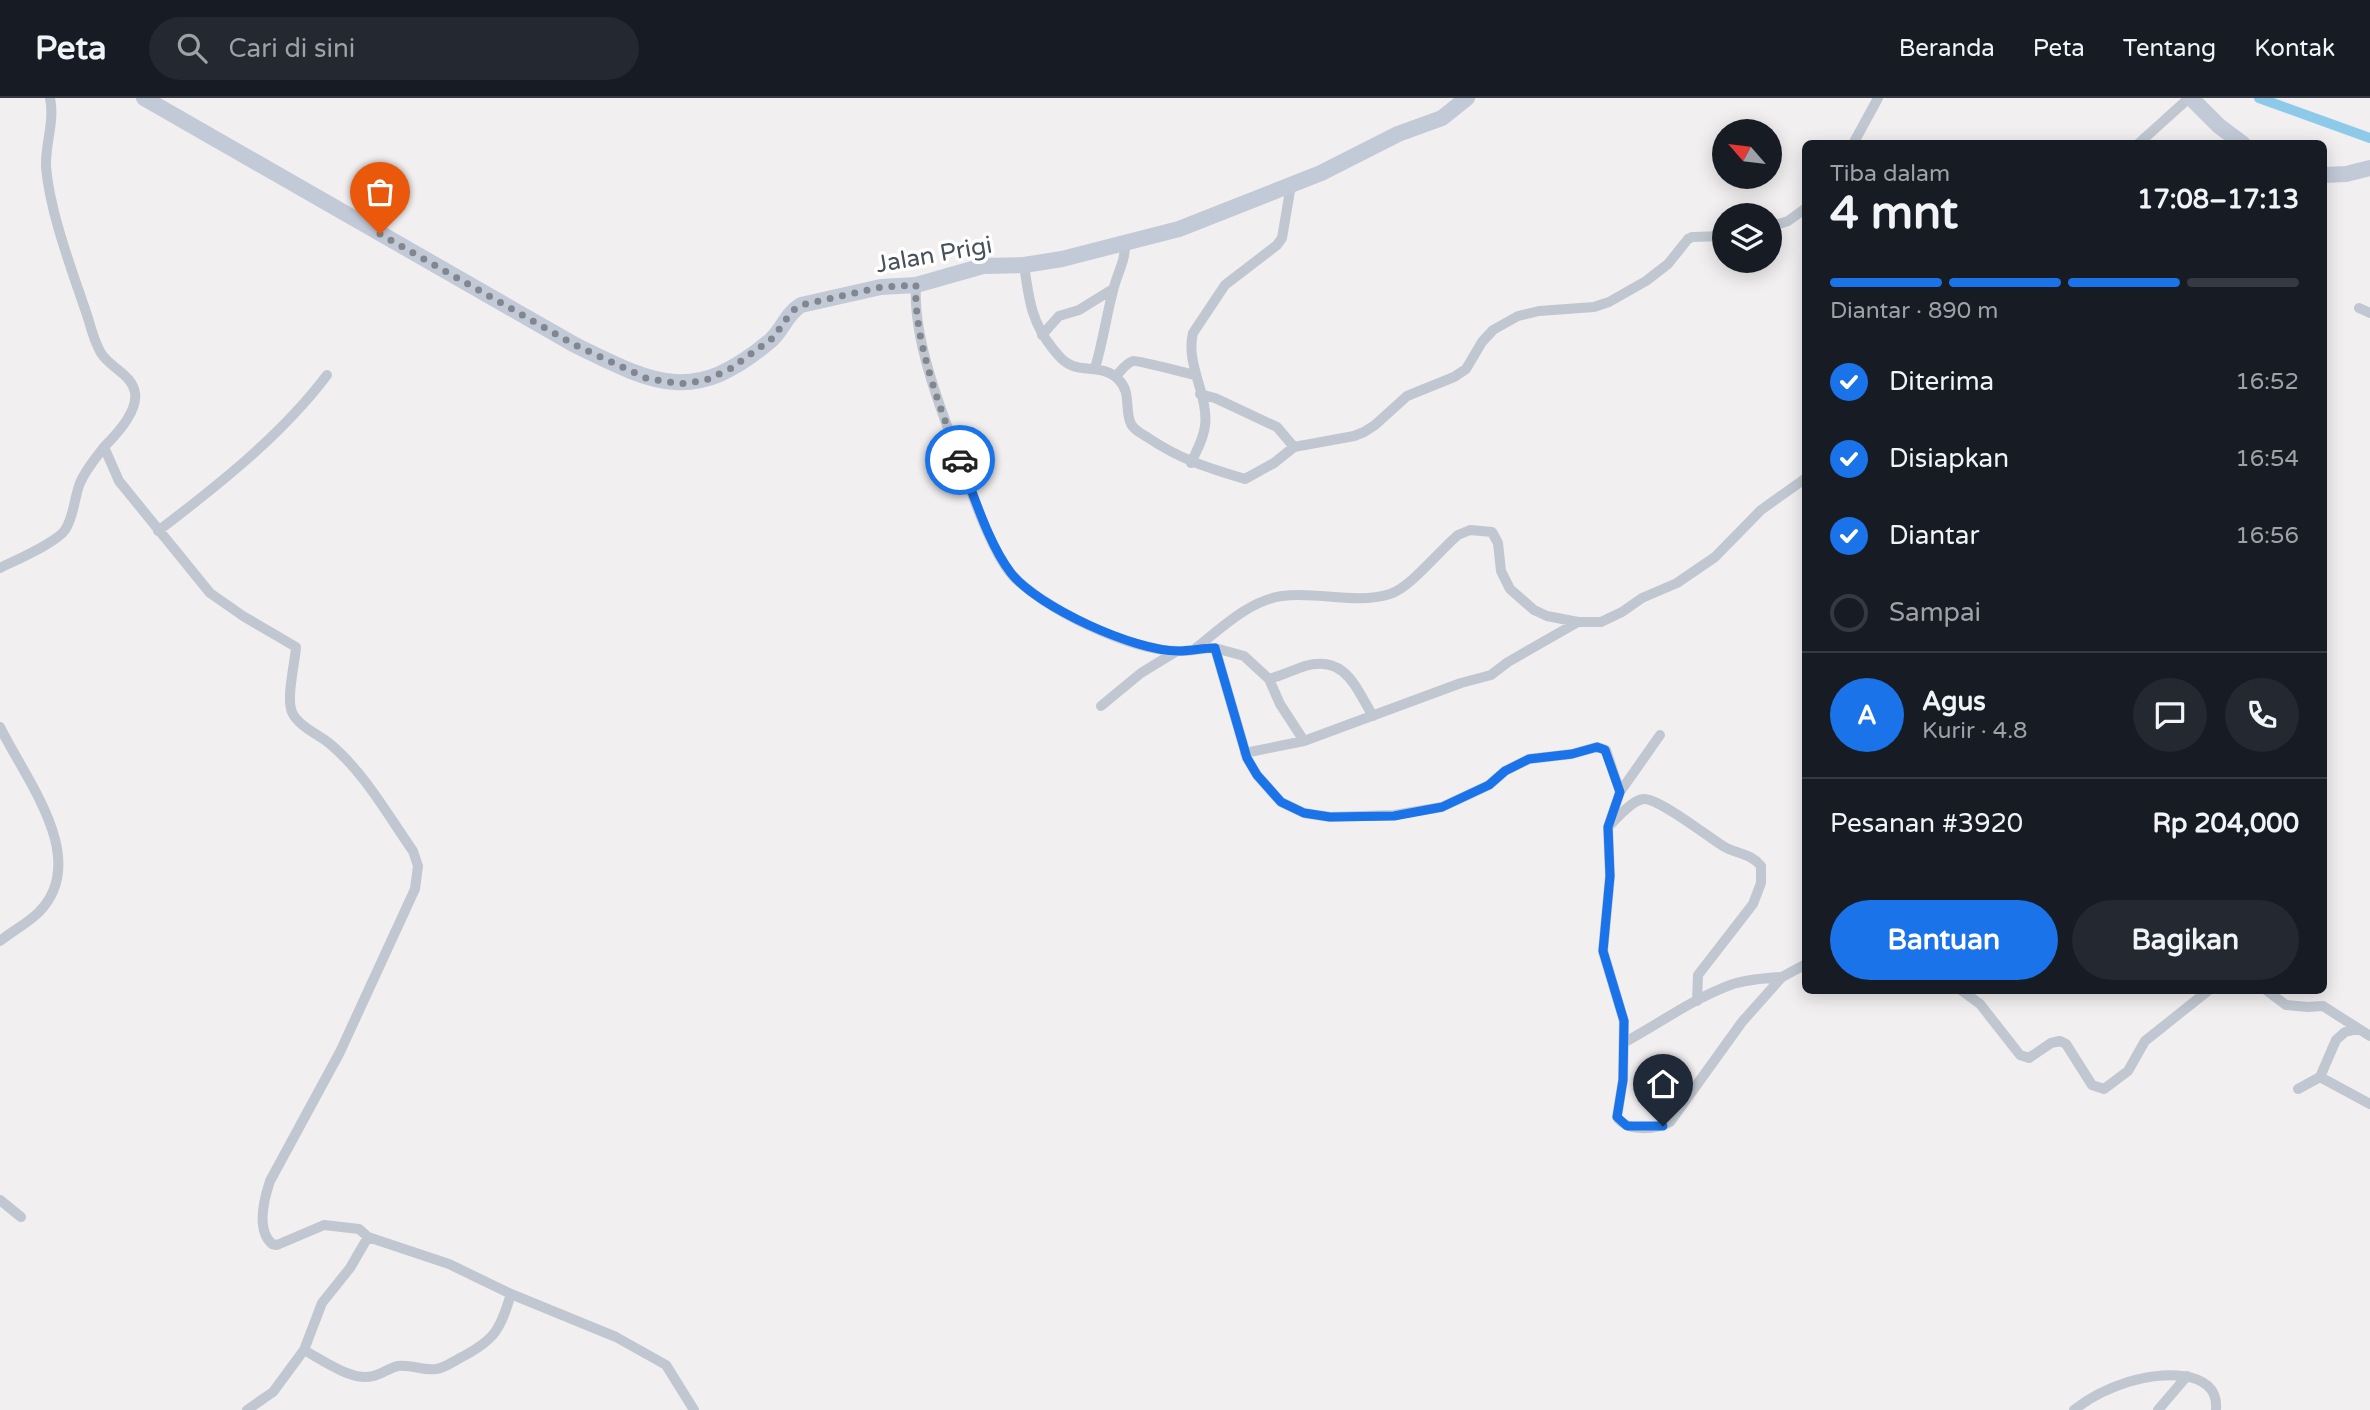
<!DOCTYPE html>
<html lang="id">
<meta charset="utf-8">
<style>
body{margin:0;font-family:"Varela Round",sans-serif;background:#242831;color:#f1f3f6;height:100vh;display:flex;flex-direction:column;font-size:26px;white-space:nowrap}
*{box-sizing:border-box;margin:0}
p{font-size:23px;color:#9ea1a6}
.icon{flex:none;width:38px;height:38px;fill:none;stroke:currentColor;stroke-width:2;stroke-linecap:round;stroke-linejoin:round}
.map{position:relative;flex:1;overflow:hidden}
.drawer{position:absolute;left:1802px;top:42px;width:525px;height:854px;display:flex;flex-direction:column;background:#171b24;border-radius:10px;box-shadow:0 4px 18px #0003}
.drawer>*{flex:none}
.needle{width:46px;rotate:298deg}
.fabs{position:absolute;left:1712px;top:21px;display:grid;gap:14px}
.fabs a{display:grid;place-items:center;width:70px;height:70px;border-radius:50%;background:#171b24;box-shadow:0 4px 18px #0003;font-size:35px}
.pin{position:absolute;display:grid;place-items:center;width:60px;height:60px;color:#fff;margin:-72px -30px;border-radius:50% 50% 50% 0;rotate:-45deg;box-shadow:0 0 7px #0007}
.pin .icon{rotate:45deg}
.courier{position:absolute;display:grid;place-items:center;width:70px;height:70px;margin:-35px;border:5px solid #1a73e8;border-radius:50%;background:#fff;color:#222;box-shadow:0 2px 9px #0007}
.head em{font-style:normal;font-weight:800}
.head div{display:flex;flex-direction:column-reverse}
.head{display:flex;align-items:center;justify-content:space-between;height:119px;padding:0 28px}
h1{font-size:46px;font-weight:800;line-height:52px}
.bar{display:grid;grid-template-columns:repeat(4,1fr);gap:10px 7px;align-content:center;height:84px;padding:0 28px}
.bar i{height:9px;border-radius:5px;background:#363941}
.bar .active{background:#1a73e8}
.bar p{grid-column:span 4}
.line{display:flex;align-items:center;gap:18px;padding:0 28px;border-top:2px solid #363941}
.line div{flex:1}
.round{display:grid;place-items:center;flex:none;width:74px;height:74px;border-radius:37px;background:#242831}
ol{padding:0 28px;list-style:none}
li{display:flex;align-items:center;gap:21px;height:77px}
li p{margin-inline-start:auto}
li .icon{padding:7px;border-radius:50%;background:#1a73e8;color:#fff;stroke-width:4}
li:last-child{color:#9ea1a6}
li i{width:38px;height:38px;border:4px solid #363941;border-radius:50%}
.primary-button{display:flex;gap:14px;margin-top:auto;padding:14px 28px}
.primary-button a{flex:1;height:80px;border-radius:42px;background:#1a73e8;color:#fff;font-size:28px;font-weight:800;line-height:80px;text-align:center}
.primary-button a+a{background:#242831;color:#f1f3f6}
header{display:flex;align-items:center;gap:42px;box-sizing:border-box;height:98px;padding:0 35px;background:#171b24;border-bottom:2px solid #363941}
header strong{font-size:33px}
nav{display:flex;gap:38px;margin-inline-start:auto;font-size:24px}
.search{width:490px;height:63px;background:#242831;display:flex;align-items:center;gap:18px;box-sizing:border-box;padding:0 24px;border-radius:38px;color:#9ea1a6;font-size:26px}
.map>svg:first-child{display:block}
.lines{fill:none;stroke-linecap:round;stroke-linejoin:round}
.canal{stroke:#8dcae9;stroke-width:10}
.street{stroke:#c0c7d0;stroke-width:10}
.secondary{stroke:#c2c9d7;stroke-width:16}
.done{stroke:#82878f;stroke-width:7;stroke-dasharray:0 12.6}
.route{stroke:#1a73e8;stroke-width:9}
.labels{text-anchor:middle;dominant-baseline:central;stroke-width:7;stroke-linejoin:round;paint-order:stroke}
.street-label{font-size:24px;fill:#474f5b;stroke:#fff}
</style>
<header>
<strong>Peta</strong>
<div class="search"><svg class="icon" aria-label="search" viewBox="0 0 24 24"><circle cx="10" cy="10" r="6"/><path d="M15 15l6 6"/></svg>Cari di sini</div>
<nav><a>Beranda</a><a>Peta</a><a>Tentang</a><a>Kontak</a></nav>
</header>
<div class="map">
<svg width="2370" height="1312" viewBox="0 0 2370 1312">
<rect width="100%" height="100%" fill="#f1efef"/>
<g class="lines">
<path class="canal" d="M2259,0L2370,40"/>
<path class="street" d="M50,0C55,23 45,46 46,69C50,116 73,175 88,220C91,231 95,245 101,255C110,270 132,276 135,295C138,313 116,337 104,349L119,383L210,495L243,518L296,549C295,565 286,600 292,614C297,627 319,637 329,645C364,674 387,716 413,753L418,768L415,791L340,954L270,1083C264,1101 256,1132 272,1146L277,1147L324,1127L359,1131L368,1139L350,1170L322,1205L304,1252L273,1294L247,1312
M1853,46L1878,0
M2138,46L2189,0
M1769,129L1788,123L1806,110
M1024,167C1029,201 1031,224 1053,251C1059,258 1064,265 1073,268C1088,273 1105,268 1118,281C1132,294 1124,311 1131,326C1134,332 1142,336 1147,339C1179,361 1208,370 1245,381L1274,365L1294,349L1354,338L1364,334L1375,327L1407,298L1454,279L1466,271L1482,244L1493,232L1518,218L1539,213L1594,209L1609,204L1646,183L1668,166L1688,141L1692,139L1724,138
M916,187C913,235 935,296 952,341C965,376 989,451 1012,477C1044,511 1131,553 1178,553C1191,553 1203,550 1215,550L1247,660L1257,677L1281,704L1304,715L1330,719L1394,717L1442,709L1489,687L1505,673L1529,661L1572,656L1597,649L1606,652L1620,694L1608,729L1610,778L1603,853L1624,923L1623,982L1617,1019C1626,1034 1656,1032 1670,1024L1742,924L1782,879L1806,866
M2359,210L2370,215
M1042,237L1059,218L1079,212L1113,191
M1095,270C1103,244 1106,219 1113,193C1117,175 1126,163 1125,144
M1116,278C1121,273 1126,265 1133,263C1137,262 1186,275 1195,277
M1200,296L1215,300L1277,329L1294,349
M1191,365C1196,354 1204,340 1205,328C1209,297 1185,266 1193,235L1225,187L1277,147L1282,140L1291,87
M158,433C217,388 282,337 327,277
M0,470C16,462 56,445 65,432C74,419 74,400 80,385C86,371 95,361 104,349
M1196,550C1220,531 1250,502 1282,498C1317,493 1355,507 1390,496C1410,490 1440,452 1458,437L1470,432L1492,434L1498,445L1501,473L1510,491L1534,512L1547,518L1578,524H1601L1622,514L1642,500L1677,485L1715,459L1761,412L1806,380
M1215,550L1244,558L1269,581L1280,606L1304,643L1461,585L1491,577L1508,564L1578,524
M1269,581C1281,578 1293,572 1305,568C1346,557 1355,589 1373,618
M1101,608L1141,575L1177,553
M0,629C25,681 91,761 39,814C27,826 12,833 0,843
M1245,655L1304,643
M1620,694L1660,637
M1609,728C1617,720 1631,703 1643,701C1658,699 1708,739 1723,748C1736,756 1751,755 1761,768V785L1753,806L1698,877L1697,903
M1961,892L1980,906L2020,957L2029,960L2051,945L2060,943L2066,946L2092,987L2104,991L2128,973L2145,943L2209,892
M2266,892L2286,907L2308,909L2323,908L2370,938
M1625,944C1660,925 1694,900 1733,886C1749,881 1765,880 1782,879
M2320,979L2370,1006
M2298,991L2320,979L2336,942L2345,934L2358,931
M0,1102L21,1119
M368,1139L449,1166L511,1196L616,1239L666,1267L694,1312
M304,1252C322,1262 353,1284 373,1278C382,1276 389,1270 398,1268C411,1266 423,1273 436,1271C445,1270 452,1264 460,1260C495,1242 500,1232 511,1196
M2074,1312C2090,1299 2109,1290 2128,1284C2155,1275 2220,1268 2216,1312
M2158,1312L2187,1278"/>
<path class="secondary" d="M144,0L575,247C656,287 694,307 770,243C783,232 786,216 801,207L881,189L916,187L983,168L1024,167L1062,161L1179,131L1321,75L1398,36L1442,20L1467,0
M2191,0L2219,28L2243,46
M2324,77L2346,76L2370,70"/>
</g>
<g class="lines">
<path class="done" d="M380,136L575,247L646,280L680,286L706,282L730,271L773,240L792,213L801,207L881,189L916,187C913,240 941,313 960,362"/>
<path class="route" d="M960,362C974,397 988,445 1011,475C1037,509 1135,553 1178,553C1190,553 1203,550 1215,550L1247,660L1257,677L1281,704L1304,715L1330,719L1394,718L1442,709L1489,687L1505,673L1529,661L1572,656L1597,649L1605,652L1620,694L1608,729L1610,778L1603,853L1624,923L1623,982L1617,1019L1627,1028H1663"/>
</g>
<g class="labels">
<g class="street-label">
<text transform="translate(934 157) rotate(-10)">Jalan Prigi</text>
</g>
</g>
</svg>
<div class="fabs">
<a><svg class="needle" viewBox="-14 -14 28 28"><path d="M0-13l5 13h-10z" fill="#e53935"/><path d="M0 13l5-13h-10z" fill="#9ea1a6"/></svg></a>
<a><svg class="icon" aria-label="layers" viewBox="0 0 24 24"><path d="M12 4l9 5-9 5-9-5zM3 14l9 5 9-5"/></svg></a>
</div>
<div class="pin" style="left:380px;top:136px;background:#ea580c"><svg class="icon" aria-label="bag" viewBox="0 0 24 24"><path d="M5 8h14l-1 12H6zM9 8a3 3 0 0 1 6 0"/></svg></div>
<div class="pin" style="left:1663px;top:1028px;background:#1f2937"><svg class="icon" aria-label="home" viewBox="0 0 24 24"><path d="M3 11l9-7 9 7M6 9v11h12V9"/></svg></div>
<div class="courier" style="left:960px;top:362px"><svg class="icon" aria-label="car" viewBox="0 0 24 24"><path d="M5 17H2v-5l4-1 3-4h7l3 4 3 1v5h-3M9 17h6M6 11h13"/><circle cx="7" cy="17" r="2"/><circle cx="17" cy="17" r="2"/></svg></div>
<section class="drawer">
<div class="head"><div><h1>4 mnt</h1><p>Tiba dalam</p></div><em>17:08–17:13</em></div>
<div class="bar"><i class="active"></i><i class="active"></i><i class="active"></i><i></i><p>Diantar · 890 m</p></div>
<ol>
<li><svg class="icon" aria-label="check" viewBox="0 0 24 24"><path d="M5 12l5 5 9-10"/></svg>Diterima<p>16:52</p></li>
<li><svg class="icon" aria-label="check" viewBox="0 0 24 24"><path d="M5 12l5 5 9-10"/></svg>Disiapkan<p>16:54</p></li>
<li><svg class="icon" aria-label="check" viewBox="0 0 24 24"><path d="M5 12l5 5 9-10"/></svg>Diantar<p>16:56</p></li>
<li><i></i>Sampai</li>
</ol>
<div class="line" style="height:126px"><b class="round" style="background:#1a73e8;color:#fff">A</b><div><b>Agus</b><p>Kurir · 4.8</p></div><a class="round"><svg class="icon" aria-label="chat" viewBox="0 0 24 24"><path d="M4 5h16v11H9l-5 4z"/></svg></a><a class="round"><svg class="icon" aria-label="phone" viewBox="0 0 24 24"><path d="M5 4h4l2 5-3 2q2 4 5 5l2-3 5 2v4C11 20 4 13 5 4z"/></svg></a></div>
<div class="line" style="height:91px"><div>Pesanan #3920</div><b>Rp 204,000</b></div>
<div class="primary-button"><a>Bantuan</a><a>Bagikan</a></div>
</section>
</div>
